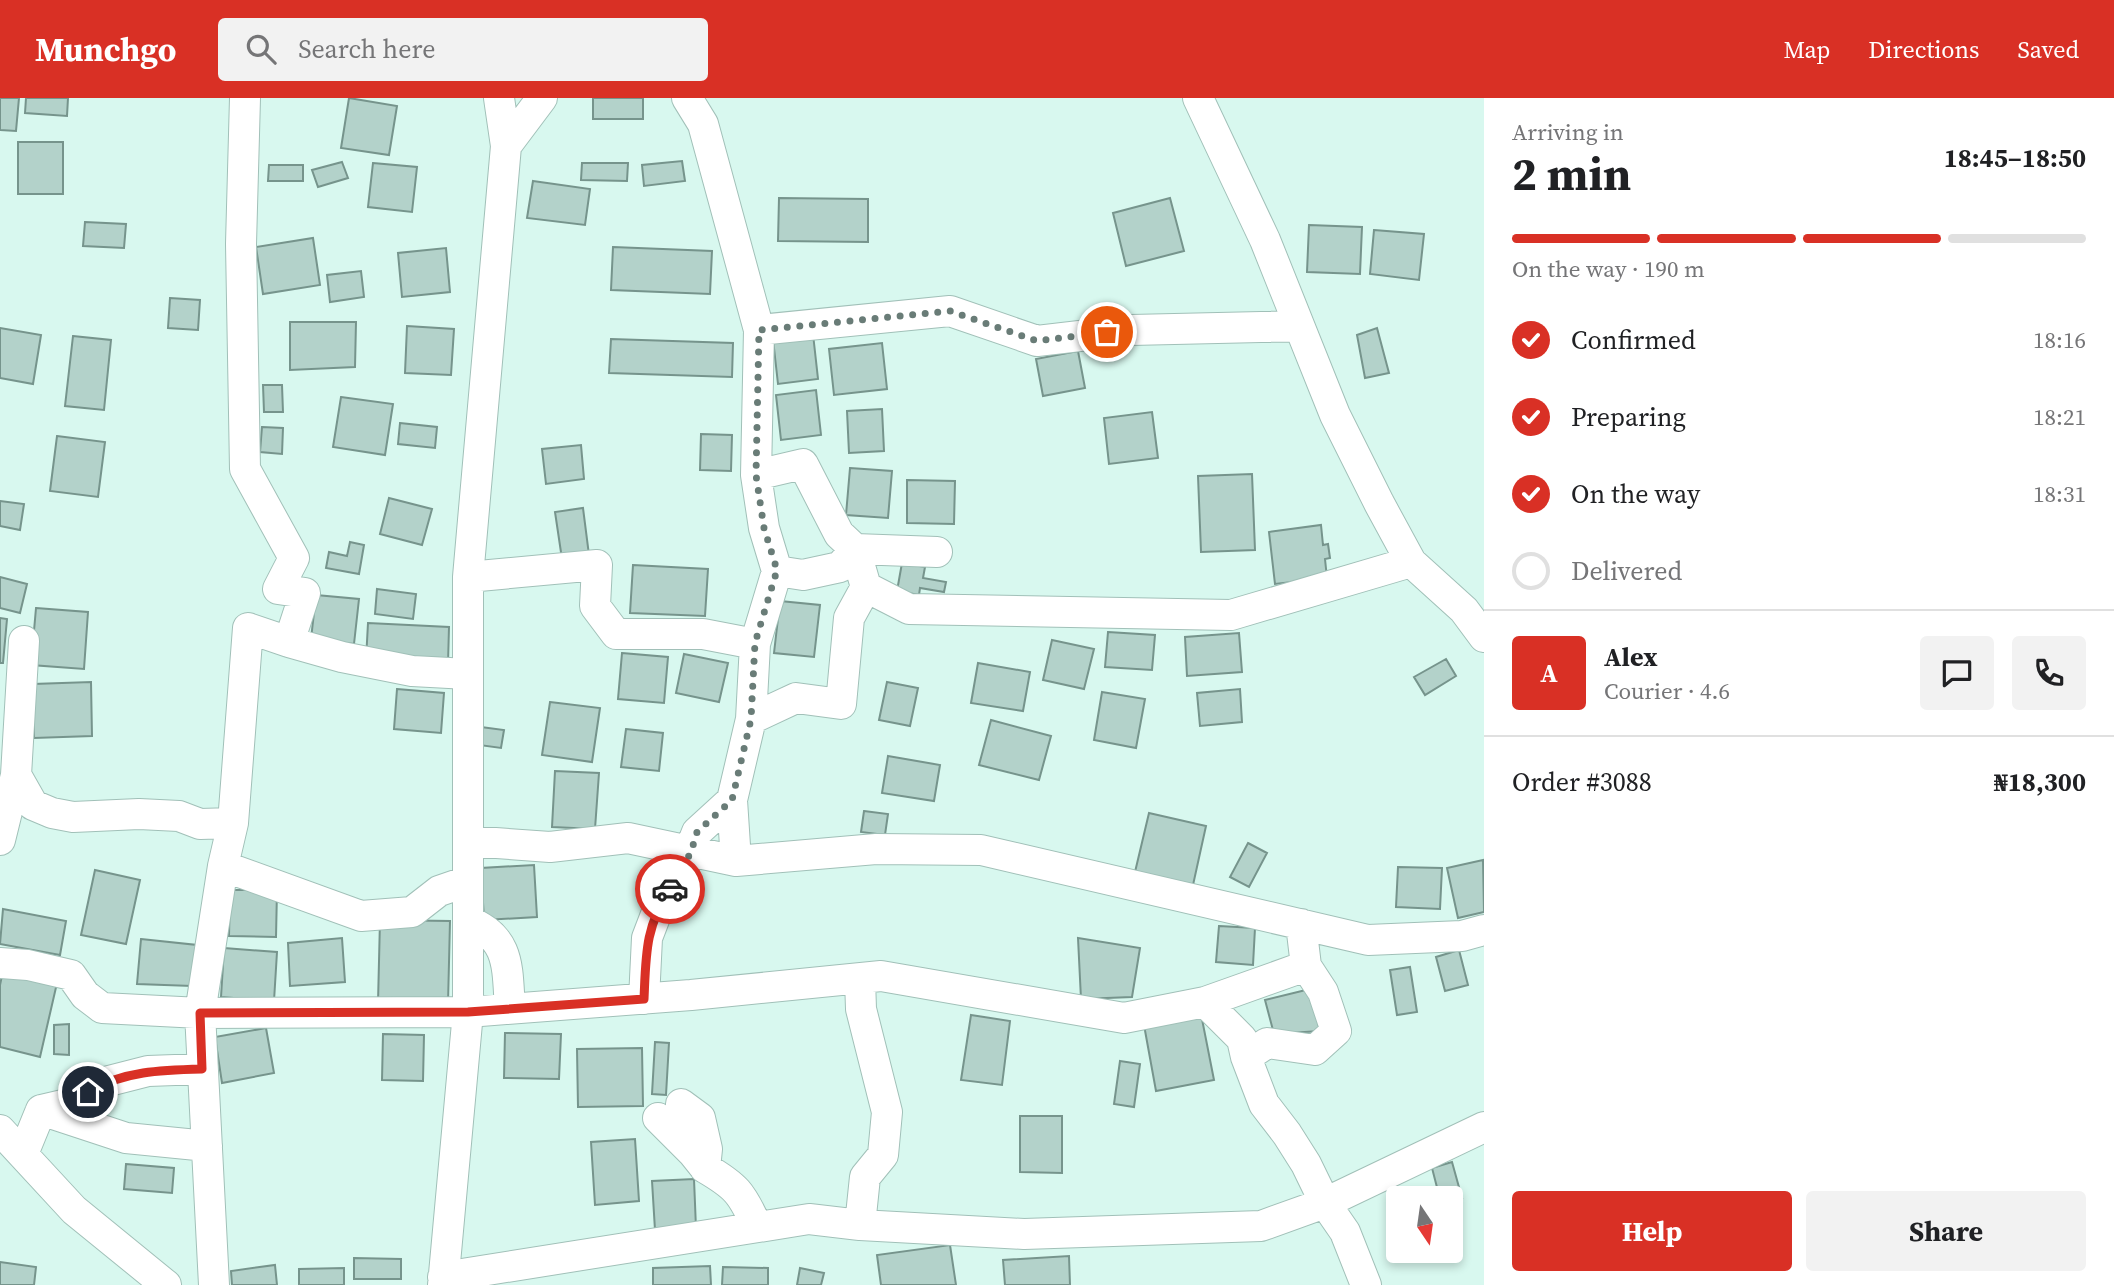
<!DOCTYPE html>
<meta charset="utf-8">
<style>
body{margin:0;font-family:"Source Serif 4",serif;background:#f2f2f2;color:#202124;height:100vh;display:flex;flex-direction:column;font-size:26px;white-space:nowrap}
*{box-sizing:border-box;margin:0}
p{font-size:23px;color:#757577}
.icon{flex:none;width:38px;height:38px;fill:none;stroke:currentColor;stroke-width:2;stroke-linecap:round;stroke-linejoin:round}
.map{position:relative;flex:1;overflow:hidden}
.sheet{display:flex;flex-direction:column;background:#fff;width:630px}
.sheet>*{flex:none}
.needle{width:46px;rotate:167deg}
.controls{position:absolute;left:1386px;top:1088px;display:grid;gap:14px}
.controls a{display:grid;place-items:center;width:77px;height:77px;border-radius:7px;background:#fff;box-shadow:0 4px 10px #0003;font-size:35px}
.pin{position:absolute;display:grid;place-items:center;width:60px;height:60px;color:#fff;margin:-30px;border:4px solid #fff;border-radius:50%;box-shadow:0 2px 7px #0007}
.courier{position:absolute;display:grid;place-items:center;width:70px;height:70px;margin:-35px;border:5px solid #d93025;border-radius:50%;background:#fff;color:#222;box-shadow:0 2px 9px #0007}
.overview em{font-style:normal;font-weight:700}
.overview div{display:flex;flex-direction:column-reverse}
.overview{display:flex;align-items:center;justify-content:space-between;height:119px;padding:0 28px}
h1{font-size:46px;font-weight:700;line-height:52px}
.bar{display:grid;grid-template-columns:repeat(4,1fr);gap:10px 7px;align-content:center;height:84px;padding:0 28px}
.bar i{height:9px;border-radius:5px;background:#e0e0e0}
.bar .selected{background:#d93025}
.bar p{grid-column:span 4}
.line{display:flex;align-items:center;gap:18px;padding:0 28px;border-top:2px solid #e0e0e0}
.line div{flex:1}
.round{display:grid;place-items:center;flex:none;width:74px;height:74px;border-radius:7px;background:#f2f2f2}
ol{padding:0 28px;list-style:none}
li{display:flex;align-items:center;gap:21px;height:77px}
li p{margin-inline-start:auto}
li .icon{padding:7px;border-radius:50%;background:#d93025;color:#fff;stroke-width:4}
li:last-child{color:#757577}
li i{width:38px;height:38px;border:4px solid #e0e0e0;border-radius:50%}
.cta{display:flex;gap:14px;margin-top:auto;padding:14px 28px}
.cta a{flex:1;height:80px;border-radius:7px;background:#d93025;color:#fff;font-size:28px;font-weight:700;line-height:80px;text-align:center}
.cta a+a{background:#f2f2f2;color:#202124}
header{display:flex;align-items:center;gap:42px;box-sizing:border-box;height:98px;padding:0 35px;background:#d93025;color:#fff}
header strong{font-size:33px}
nav{display:flex;gap:38px;margin-inline-start:auto;font-size:24px}
.search{width:490px;height:63px;background:#f2f2f2;display:flex;align-items:center;gap:18px;box-sizing:border-box;padding:0 24px;border-radius:7px;color:#757577;font-size:26px}
main{display:flex;flex:1;min-height:0}
.map>svg:first-child{display:block}
.building{fill:#b3d2ca;stroke:#76948c;stroke-width:2}
.lines{fill:none;stroke-linecap:round;stroke-linejoin:round}
.minor-casing{stroke:#a1c0b8;stroke-width:32}
.minor{stroke:#fff;stroke-width:30}
.done{stroke:#697c77;stroke-width:7;stroke-dasharray:0 12.6}
.route{stroke:#d93025;stroke-width:9}
</style>
<header>
<strong>Munchgo</strong>
<div class="search"><svg class="icon" aria-label="search" viewBox="0 0 24 24"><circle cx="10" cy="10" r="6"/><path d="M15 15l6 6"/></svg>Search here</div>
<nav><a>Map</a><a>Directions</a><a>Saved</a></nav>
</header>
<main>
<div class="map">
<svg width="1484" height="1187" viewBox="0 0 1484 1187">
<rect width="100%" height="100%" fill="#d8f8ef"/>
<path class="building" d="M0,0H19L16,33L0,32Z
M26,0H68L67,18L25,15Z
M349,0L397,8L389,57L341,50Z
M593,0H643V21H593Z
M18,44H63V96H18Z
M682,63L685,83L644,88L642,67Z
M342,64L348,80L318,89L312,72Z
M373,65L417,69L412,114L368,109Z
M582,65H628L627,83L581,82Z
M269,67H303V83H268Z
M533,83L590,91L585,127L527,120Z
M779,100L868,101V144L778,143Z
M1170,100L1184,153L1126,168L1113,115Z
M85,124L126,126L124,150L83,148Z
M1309,127L1362,129L1360,176L1307,174Z
M1374,132L1424,136L1419,182L1370,176Z
M313,140L320,187L263,196L256,149Z
M613,149L712,153L710,196L611,192Z
M446,150L450,194L402,199L398,155Z
M361,173L364,199L330,204L327,177Z
M170,200L200,202L198,232L168,230Z
M290,224H356L355,269L290,272Z
M407,228L454,231L451,277L405,275Z
M0,230L41,237L33,286L0,280Z
M1377,230L1389,275L1365,280L1357,237Z
M813,236L818,281L778,286L773,241Z
M73,238L111,242L104,312L65,308Z
M611,241L733,245L732,279L609,275Z
M882,245L887,291L834,297L829,251Z
M1078,253L1085,290L1043,298L1036,261Z
M263,287H282L283,314H264Z
M816,292L821,337L781,342L776,297Z
M341,299L393,306L385,357L333,349Z
M882,311L884,353L849,355L847,313Z
M1152,314L1158,360L1109,366L1104,320Z
M400,325L437,329L435,350L398,346Z
M262,329L283,330L282,356L260,354Z
M701,336L732,337L731,373L700,372Z
M57,338L105,344L98,399L50,393Z
M581,347L584,381L546,386L542,351Z
M850,370L892,373L888,420L846,417Z
M1252,376L1255,452L1201,454L1198,378Z
M907,382L955,383L954,426L907,425Z
M389,400L432,411L422,447L380,436Z
M0,403L24,406L20,432L0,428Z
M583,410L589,457L562,461L555,414Z
M1321,427L1323,447L1328,446L1330,460L1325,461L1327,480L1275,486L1269,434Z
M350,444L364,447L359,476L326,470L329,454L347,458Z
M902,465L925,469L923,480L946,484L944,494L920,490L919,497L897,493Z
M633,467L708,471L705,518L630,515Z
M0,479L27,486L20,515L0,510Z
M377,491L416,496L413,521L375,516Z
M316,497L359,501L354,546L311,541Z
M780,503L820,507L814,559L774,555Z
M36,510L88,514L84,571L31,567Z
M0,520L7,521L3,565H0Z
M368,525L449,529L448,566L366,562Z
M1108,534L1155,537L1152,572L1105,569Z
M1239,535L1242,574L1187,578L1185,539Z
M1052,542L1094,551L1084,591L1043,582Z
M622,555L668,559L664,605L618,601Z
M684,556L728,565L719,604L676,595Z
M1446,561L1456,578L1425,597L1414,579Z
M978,565L1030,574L1023,613L971,605Z
M91,584L92,638L34,640L33,586Z
M887,584L918,590L910,628L879,622Z
M397,591L444,595L441,635L394,631Z
M1240,591L1242,624L1200,628L1197,595Z
M1102,594L1145,601L1136,650L1094,642Z
M550,604L600,610L592,664L542,657Z
M991,622L1051,638L1039,682L979,667Z
M481,629L504,632L501,650L479,647Z
M626,631L663,635L659,673L621,669Z
M888,658L940,667L934,703L882,695Z
M555,673L599,675L595,731L552,729Z
M864,713L888,716L885,737L861,734Z
M1149,715L1206,728L1193,787L1135,774Z
M1248,745L1267,755L1249,789L1230,779Z
M1483,762L1484,814L1458,820L1447,770Z
M534,767L537,819L484,822L481,770Z
M1398,769L1442,770L1440,811L1396,809Z
M95,772L140,782L126,846L81,837Z
M230,792H277L276,839L229,838Z
M3,811L66,823L60,857L0,846Z
M380,822L450,823L448,906L378,905Z
M1219,828L1255,830L1253,867L1216,864Z
M342,840L345,884L290,888L288,845Z
M1078,840L1140,850L1132,899L1081,901Z
M141,841L197,847L192,888L137,886Z
M224,850L277,854L274,903L221,899Z
M1459,852L1468,887L1445,893L1436,859Z
M1410,869L1417,914L1397,917L1390,872Z
M3,873L57,885L40,959L0,949V887Z
M1310,891L1320,933L1274,936L1265,902Z
M1201,916L1214,982L1156,993L1144,927Z
M971,917L1010,923L1002,987L961,982Z
M69,926V957L54,956V927Z
M266,930L274,975L222,985L215,939Z
M505,935L561,936L559,981L504,980Z
M383,936L424,937L423,983L382,982Z
M655,944L669,945L666,997L652,996Z
M642,950L643,1008L578,1009L577,951Z
M1120,963L1140,966L1134,1009L1114,1006Z
M1020,1018H1062V1075L1020,1074Z
M635,1041L639,1103L595,1107L591,1044Z
M1452,1064L1462,1100L1451,1103V1101H1440L1432,1070Z
M126,1066L174,1070L172,1095L124,1091Z
M694,1081L696,1130L655,1132L652,1083Z
M950,1147L956,1187H881L877,1157Z
M1069,1158L1070,1187H1005L1003,1162Z
M354,1160L401,1161V1181H354Z
M0,1164L36,1169L34,1187H0Z
M275,1167L277,1187H232L231,1173Z
M710,1168L711,1187H653V1170Z
M723,1169L768,1170V1187H722Z
M344,1170V1187H299V1171Z
M800,1170L824,1175L821,1187H797Z"/>
<g class="lines">
<g class="minor-casing">
<path id="minor" d="M245,0L241,146L245,371L294,460L278,491L305,495L289,544L248,530L233,725L223,768L200,915L468,914L443,1187
M499,0L506,48
M542,0L506,48L468,479V914L691,897L881,878L1124,920L1205,904L1306,868L1301,826
M687,0L703,26L759,232
M1198,0L1265,142L1335,317L1379,405L1411,464L1464,512L1484,539
M756,377L803,366L839,436L855,451L840,469L803,477L777,473L764,430L756,377L759,232L950,213L1037,243L1131,232L1299,228
M937,454L855,451L866,489L909,511L1231,517L1411,464
M468,479L597,467L595,508L616,536H703L755,546L751,621L732,702L697,734L682,772L660,806L647,840L644,901
M24,543L16,677L33,707L52,715L73,719L139,716L179,718L200,726L233,725
M289,544L342,559L412,573L468,576
M755,546L777,473
M751,621L796,600L841,606L849,520L866,489
M732,702L736,763
M0,742L16,677
M468,743L550,749L628,740L736,763L876,751L981,752L1368,842L1462,838L1484,832
M223,768L361,818L412,814L439,793L468,783
M468,823C511,840 507,870 510,911
M0,865L28,867L71,877L85,897L102,910L200,915L214,1187
M860,881L861,911L887,1014L883,1057L865,1079L860,1127
M1205,904L1242,941L1246,959L1264,1006L1287,1036L1306,1066L1325,1105L1345,1134L1366,1187
M1246,959L1267,945L1315,952L1336,933L1323,894L1306,868
M681,1006L700,1020L707,1051L705,1070C736,1088 742,1095 757,1129
M41,1012L71,1005L105,984L148,973L202,971
M658,1020L693,1055L705,1070
M0,1032L74,1112L166,1187
M23,1056L41,1012L126,1040L207,1048
M443,1179L809,1121L860,1127L1024,1136L1261,1128L1325,1105L1484,1029"/>
</g>
<use href="#minor" class="minor"/>
</g>
<g class="lines">
<path class="done" d="M670,791L691,754L697,734L732,702L751,621L755,545L777,472L764,430L756,377L759,232L950,213L1037,243L1107,234"/>
<path class="route" d="M88,994C123,973 162,972 202,971L200,915L468,914L644,901C646,857 645,829 670,791"/>
</g>
</svg>
<div class="controls">
<a><svg class="needle" viewBox="-14 -14 28 28"><path d="M0-13l5 13h-10z" fill="#e53935"/><path d="M0 13l5-13h-10z" fill="#757577"/></svg></a>
</div>
<div class="pin" style="left:1107px;top:234px;background:#ea580c"><svg class="icon" aria-label="bag" viewBox="0 0 24 24"><path d="M5 8h14l-1 12H6zM9 8a3 3 0 0 1 6 0"/></svg></div>
<div class="pin" style="left:88px;top:994px;background:#1f2937"><svg class="icon" aria-label="home" viewBox="0 0 24 24"><path d="M3 11l9-7 9 7M6 9v11h12V9"/></svg></div>
<div class="courier" style="left:670px;top:791px"><svg class="icon" aria-label="car" viewBox="0 0 24 24"><path d="M5 17H2v-5l4-1 3-4h7l3 4 3 1v5h-3M9 17h6M6 11h13"/><circle cx="7" cy="17" r="2"/><circle cx="17" cy="17" r="2"/></svg></div>
</div>
<section class="sheet">
<div class="overview"><div><h1>2 min</h1><p>Arriving in</p></div><em>18:45–18:50</em></div>
<div class="bar"><i class="selected"></i><i class="selected"></i><i class="selected"></i><i></i><p>On the way · 190 m</p></div>
<ol>
<li><svg class="icon" aria-label="check" viewBox="0 0 24 24"><path d="M5 12l5 5 9-10"/></svg>Confirmed<p>18:16</p></li>
<li><svg class="icon" aria-label="check" viewBox="0 0 24 24"><path d="M5 12l5 5 9-10"/></svg>Preparing<p>18:21</p></li>
<li><svg class="icon" aria-label="check" viewBox="0 0 24 24"><path d="M5 12l5 5 9-10"/></svg>On the way<p>18:31</p></li>
<li><i></i>Delivered</li>
</ol>
<div class="line" style="height:126px"><b class="round" style="background:#d93025;color:#fff">A</b><div><b>Alex</b><p>Courier · 4.6</p></div><a class="round"><svg class="icon" aria-label="chat" viewBox="0 0 24 24"><path d="M4 5h16v11H9l-5 4z"/></svg></a><a class="round"><svg class="icon" aria-label="phone" viewBox="0 0 24 24"><path d="M5 4h4l2 5-3 2q2 4 5 5l2-3 5 2v4C11 20 4 13 5 4z"/></svg></a></div>
<div class="line" style="height:91px"><div>Order #3088</div><b>₦18,300</b></div>
<div class="cta"><a>Help</a><a>Share</a></div>
</section>
</main>
